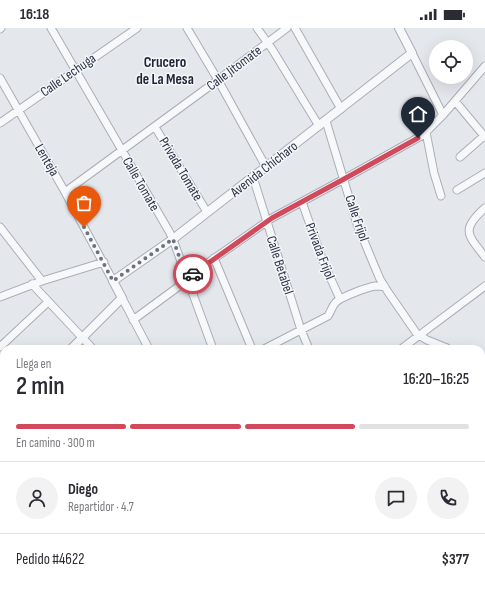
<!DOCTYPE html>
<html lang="es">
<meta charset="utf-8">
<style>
body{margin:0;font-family:"Sofia Sans Condensed",sans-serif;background:#f2f2f3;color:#2b2b33;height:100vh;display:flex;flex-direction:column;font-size:15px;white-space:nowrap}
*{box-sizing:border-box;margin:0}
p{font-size:13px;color:#7c7c81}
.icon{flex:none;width:22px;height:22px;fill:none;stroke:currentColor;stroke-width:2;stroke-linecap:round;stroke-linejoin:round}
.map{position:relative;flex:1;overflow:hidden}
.panel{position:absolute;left:0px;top:317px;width:485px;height:248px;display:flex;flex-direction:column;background:#fff;border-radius:12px 12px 0 0;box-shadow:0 4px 16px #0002}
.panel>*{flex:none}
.tools{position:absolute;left:429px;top:12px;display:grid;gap:8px}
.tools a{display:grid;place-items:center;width:44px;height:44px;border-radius:50%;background:#fff;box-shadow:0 4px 16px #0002;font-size:20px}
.pin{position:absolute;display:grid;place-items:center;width:34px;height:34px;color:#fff;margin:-41px -17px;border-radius:50% 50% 50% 0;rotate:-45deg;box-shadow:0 0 4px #0007}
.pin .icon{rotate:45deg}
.courier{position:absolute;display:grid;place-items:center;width:40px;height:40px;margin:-20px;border:3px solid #d1495b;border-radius:50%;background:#fff;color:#222;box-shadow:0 1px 5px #0007}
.summary em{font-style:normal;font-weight:600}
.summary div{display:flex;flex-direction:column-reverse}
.summary{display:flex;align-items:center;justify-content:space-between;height:68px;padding:0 16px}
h1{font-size:26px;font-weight:600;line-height:30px}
.bar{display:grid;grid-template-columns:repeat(4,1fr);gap:6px 4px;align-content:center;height:48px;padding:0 16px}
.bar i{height:5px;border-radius:3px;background:#e1e1e2}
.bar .selected{background:#d1495b}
.bar p{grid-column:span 4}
.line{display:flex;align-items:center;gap:10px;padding:0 16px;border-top:1px solid #e1e1e2}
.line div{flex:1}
.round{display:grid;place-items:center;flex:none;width:42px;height:42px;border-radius:21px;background:#f2f2f3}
.status{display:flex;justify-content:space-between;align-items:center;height:28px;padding:0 20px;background:#fff;direction:ltr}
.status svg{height:11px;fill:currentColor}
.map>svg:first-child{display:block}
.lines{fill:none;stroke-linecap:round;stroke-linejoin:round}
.stream{stroke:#9fb4cc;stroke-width:1.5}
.minor-casing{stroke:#a9aeb7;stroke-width:9}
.tertiary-casing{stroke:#a9aeb7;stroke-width:10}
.minor{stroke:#f7f8fa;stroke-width:7}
.tertiary{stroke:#f7f8fa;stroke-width:8}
.done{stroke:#6c737f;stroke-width:4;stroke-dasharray:0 7.2}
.route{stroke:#d1495b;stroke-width:5}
.labels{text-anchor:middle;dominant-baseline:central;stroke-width:3;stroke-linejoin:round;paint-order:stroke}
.street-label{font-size:14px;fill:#2b3445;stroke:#f4f6f9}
.neighbourhood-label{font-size:15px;font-weight:bold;fill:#1d2536;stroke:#f4f6f9}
</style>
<div class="status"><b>16:18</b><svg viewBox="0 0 49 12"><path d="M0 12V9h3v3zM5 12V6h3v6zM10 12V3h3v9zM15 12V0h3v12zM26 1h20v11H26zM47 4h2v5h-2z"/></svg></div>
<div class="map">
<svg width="485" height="565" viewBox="0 0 485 565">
<rect width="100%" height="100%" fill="#e4e7ec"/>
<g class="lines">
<path class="stream" d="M426,565L431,563"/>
<g class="minor-casing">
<path id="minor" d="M51,0L170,205L175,217L213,321
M187,0L218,52L266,139
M257,0L272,21L319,98
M295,0L341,81
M0,1L1,0
M412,25L443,87
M0,50L65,164L113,253
M455,73L485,109
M326,93L357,196L374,237L380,251L388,264L417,306L427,312L447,320
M0,95L137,0
M155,99L207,184
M426,104L434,145L441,168
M460,129L484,108
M253,149L301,302L309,321
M457,162L485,145
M65,164L218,52L287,0
M302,174L324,236L340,271
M485,180C460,202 468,207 485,229
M0,199L42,253
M214,230L252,321
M32,256L93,321
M0,269L42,253L104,234
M122,270L149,321
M133,292L182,256L192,246L272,190L344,151L423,107L443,87L485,38
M0,319L48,274
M264,321L328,288C331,283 332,278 336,274C341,269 368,259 375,258C379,258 381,258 385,259
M401,321L485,258
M0,337L4,341
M481,384L485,381
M481,390L485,395
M0,411L4,410
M481,434L485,439
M0,461L4,460
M481,508L485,505
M0,550L4,549
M481,551L485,556
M36,561V565
M75,561V565
M90,561L91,565
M125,561L126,565
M363,563L365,565
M54,565L61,561
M406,565L410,561
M436,565V561"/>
</g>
<g class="tertiary-casing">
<path id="tertiary" d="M71,321L122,270L113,253L173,211L412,25L399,0
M0,363H4"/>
</g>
<use href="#minor" class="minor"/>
<use href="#tertiary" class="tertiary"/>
</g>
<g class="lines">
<path class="done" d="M84,199L113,253L173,211L187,251L193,246"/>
<path class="route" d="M193,246L272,190L344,151L418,110"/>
</g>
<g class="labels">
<g class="street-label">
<text transform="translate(234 40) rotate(-37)">Calle Jitomate</text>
<text transform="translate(68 47) rotate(-35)">Calle Lechuga</text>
<text transform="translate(47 132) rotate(60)">Lenteja</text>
<text transform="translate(181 141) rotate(59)">Privada Tomate</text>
<text transform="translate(264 141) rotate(-38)">Avenida Chícharo</text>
<text transform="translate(141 156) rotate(60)">Calle Tomate</text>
<text transform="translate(357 190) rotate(71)">Calle Frijol</text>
<text transform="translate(320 223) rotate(69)">Privada Frijol</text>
<text transform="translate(280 237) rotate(72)">Calle Betabel</text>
</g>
<g class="neighbourhood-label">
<text x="165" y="34">Crucero<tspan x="165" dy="17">de La Mesa</tspan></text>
</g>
</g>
</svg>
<div class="tools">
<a><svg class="icon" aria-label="locate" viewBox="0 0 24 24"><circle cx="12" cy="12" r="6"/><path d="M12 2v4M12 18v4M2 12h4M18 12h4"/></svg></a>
</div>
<div class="pin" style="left:84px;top:199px;background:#ea580c"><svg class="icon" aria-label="bag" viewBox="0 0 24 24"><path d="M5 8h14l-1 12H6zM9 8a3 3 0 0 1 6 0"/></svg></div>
<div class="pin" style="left:418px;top:110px;background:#1f2937"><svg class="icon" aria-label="home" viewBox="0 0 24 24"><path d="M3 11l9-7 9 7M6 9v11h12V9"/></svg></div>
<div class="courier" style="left:193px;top:246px"><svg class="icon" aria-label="car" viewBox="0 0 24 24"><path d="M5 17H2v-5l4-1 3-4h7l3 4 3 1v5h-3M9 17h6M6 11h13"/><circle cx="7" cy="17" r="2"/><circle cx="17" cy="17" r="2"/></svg></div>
<section class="panel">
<div class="summary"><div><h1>2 min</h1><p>Llega en</p></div><em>16:20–16:25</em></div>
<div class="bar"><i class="selected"></i><i class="selected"></i><i class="selected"></i><i></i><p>En camino · 300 m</p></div>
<div class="line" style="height:72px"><a class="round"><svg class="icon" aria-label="person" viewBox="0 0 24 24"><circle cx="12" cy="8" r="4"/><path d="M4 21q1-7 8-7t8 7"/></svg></a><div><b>Diego</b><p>Repartidor · 4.7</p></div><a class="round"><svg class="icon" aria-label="chat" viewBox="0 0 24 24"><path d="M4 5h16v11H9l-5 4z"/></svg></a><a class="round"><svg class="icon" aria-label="phone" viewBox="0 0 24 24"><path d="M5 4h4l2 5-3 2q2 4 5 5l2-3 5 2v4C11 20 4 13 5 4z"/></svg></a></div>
<div class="line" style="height:52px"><div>Pedido #4622</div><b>$377</b></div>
</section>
</div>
